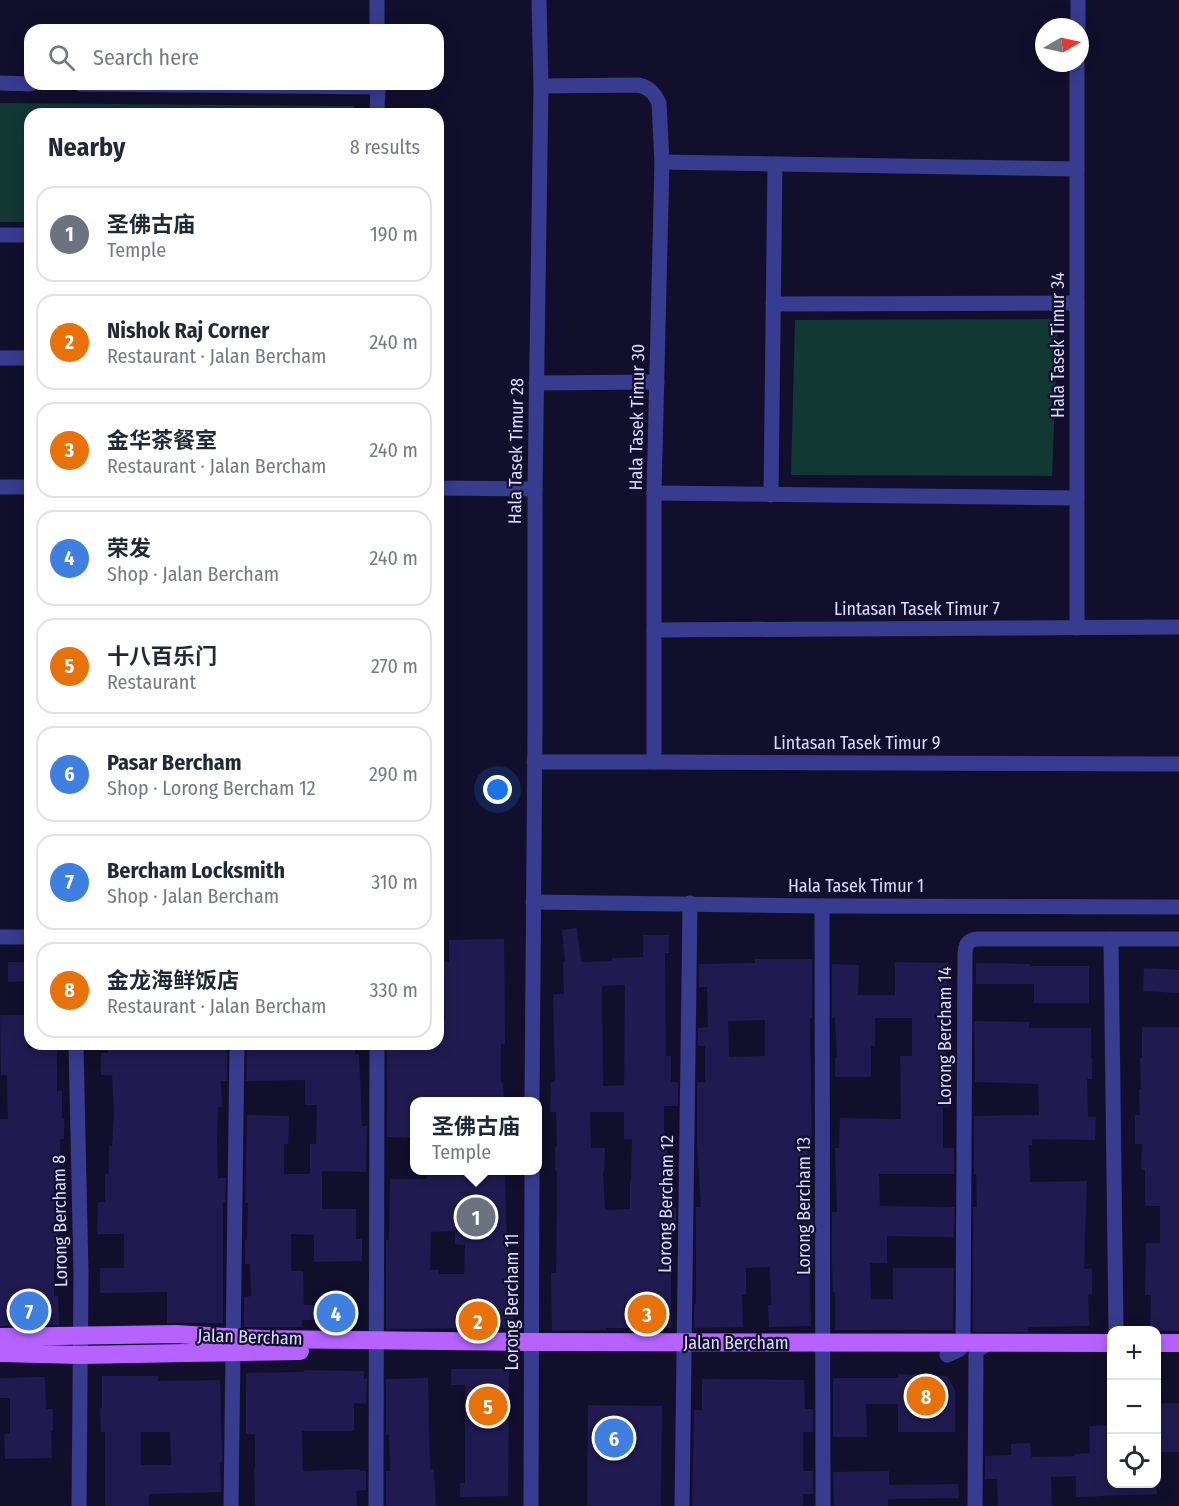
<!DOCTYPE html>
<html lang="en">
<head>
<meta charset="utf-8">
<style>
  body { margin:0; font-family:"Fira Sans Condensed","Noto Sans SC",sans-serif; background:#f2f2f3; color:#1f2937 }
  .controls { position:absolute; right:18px; bottom:18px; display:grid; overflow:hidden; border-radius:12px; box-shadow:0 3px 15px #0003 }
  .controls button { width:54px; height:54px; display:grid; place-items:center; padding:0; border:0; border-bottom:2px solid #e0e1e3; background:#fff; color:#1f2937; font:30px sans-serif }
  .compass { position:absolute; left:1035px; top:18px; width:54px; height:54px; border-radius:50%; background:#fff; box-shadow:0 3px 15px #0003; rotate:81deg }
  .you { position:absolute; left:498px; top:790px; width:21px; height:21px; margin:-15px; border:4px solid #fff; border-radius:50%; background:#1a73e8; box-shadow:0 0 0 9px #1a73e833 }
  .badge { display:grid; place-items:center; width:39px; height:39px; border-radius:50%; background:#0f766e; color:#fff; font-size:20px; font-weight:700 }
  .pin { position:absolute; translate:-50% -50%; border:3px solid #fff; box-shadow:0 2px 6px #0006 }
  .popup { position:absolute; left:410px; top:1097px; width:132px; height:78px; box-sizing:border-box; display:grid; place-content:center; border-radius:12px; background:#fff; filter:drop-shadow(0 2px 4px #0005); font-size:20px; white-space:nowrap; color:#747a83 }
  .popup b { font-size:22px; color:#1f2937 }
  .popup::after { content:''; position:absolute; left:50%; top:100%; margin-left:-12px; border:12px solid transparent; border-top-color:#fff }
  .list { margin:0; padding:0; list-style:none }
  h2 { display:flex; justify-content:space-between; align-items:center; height:78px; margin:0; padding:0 24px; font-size:26px }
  h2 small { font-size:20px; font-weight:400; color:#747a83 }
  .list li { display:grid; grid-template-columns:39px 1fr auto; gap:18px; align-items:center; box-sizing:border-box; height:96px; margin:0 12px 12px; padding:0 12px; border:2px solid #e0e1e3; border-radius:18px }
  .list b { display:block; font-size:22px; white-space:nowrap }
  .list p { margin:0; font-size:20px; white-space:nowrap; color:#747a83 }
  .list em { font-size:20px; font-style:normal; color:#747a83 }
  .icon { flex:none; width:33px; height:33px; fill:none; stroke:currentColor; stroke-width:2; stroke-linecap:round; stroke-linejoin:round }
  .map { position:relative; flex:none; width:1179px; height:1506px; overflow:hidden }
  .search { position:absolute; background:#fff; box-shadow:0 3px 15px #0003; left:24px; top:24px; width:420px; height:66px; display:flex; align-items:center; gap:15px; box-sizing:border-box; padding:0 21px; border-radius:18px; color:#747a83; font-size:22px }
  .panel { position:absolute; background:#fff; box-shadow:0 3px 15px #0003; left:24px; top:108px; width:420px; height:942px; border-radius:18px }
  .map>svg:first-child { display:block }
  .green { fill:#123833 }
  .building { fill:#201a50; fill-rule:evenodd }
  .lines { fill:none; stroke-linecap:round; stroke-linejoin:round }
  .minor { stroke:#373c8f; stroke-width:15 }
  .major { stroke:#b662ff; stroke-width:18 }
  .labels { text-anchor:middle; stroke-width:4.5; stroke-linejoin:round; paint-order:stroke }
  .street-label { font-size:18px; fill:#dcdbff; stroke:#120f2d }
</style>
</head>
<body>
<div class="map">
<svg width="1179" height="1506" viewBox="0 0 1179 1506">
  <rect width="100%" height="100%" fill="#120f2d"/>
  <!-- green -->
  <g class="green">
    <path d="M0 103 354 106V114H30V222H0Z"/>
    <path d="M1058 319 1052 476 791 475 795 320Z"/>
  </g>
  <!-- building -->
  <g class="building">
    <path d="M577 928 581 962 612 961V958L643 957V935H669V953H665L666 1056H671V1082H678V1106H664V1149H667V1180H673V1208H676V1232H669V1271H671V1328H606V1330L552 1331 551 1273H556L557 1205V1171H555V1147H557L556 1112H550L551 1082H555L553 994H564L563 962H565L562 930ZM625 985 624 1085 603 1086 602 986ZM590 1112H624V1139H632L631 1180H630V1209L605 1210 603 1172H604L605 1148H591Z"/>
    <path d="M504 939 505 1044H501V1083H503L504 1101H414V1138L387 1137V1044H438V1020H445L444 984H438V962H449V940Z"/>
    <path d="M755 959H812V1018H810L812 1143H808L810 1207 813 1208V1267H809L811 1326 769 1327 768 1305H771L770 1267 746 1268V1295H742L743 1327 694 1328V1304H696V1207H701L697 1144V1082H705V1046H698V1028L708 1027 707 987H699V964L755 963ZM765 1020V1056L729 1057 728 1021Z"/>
    <path d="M8 962H30V981L8 982Z"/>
    <path d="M895 962 948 963 947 994H950L951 1016H949L950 1048H946L947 1085H950V1107H943V1148H954V1174H879L880 1206 954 1207V1237L887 1236V1263H870L871 1299H893V1268H954L953 1330H835V1292H833L832 1266V1212H837L835 1148H839L840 1118 901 1119 900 1056H912V1018H875V1046H871V1077H835V1058H837L835 1018H832V964L859 965 858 995H895Z"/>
    <path d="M976 963 1030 964V966H1089V1003H1034V984H976Z"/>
    <path d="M1144 968 1179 970V993L1143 991Z"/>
    <path d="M0 1015H28L29 1048H57V1091L62 1090V1119H64V1139H60L61 1232H59L60 1261H54V1296H58L59 1325 0 1326V1119H8L7 1075H1Z"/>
    <path d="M974 1021 1029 1022V1028H1091V1058H1092V1079H1087L1088 1117H1096L1095 1140 1032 1139V1145H1029L1030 1182 1087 1181 1084 1269 1092 1268V1294H1088L1089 1326 1028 1327V1332H973V1207H977L976 1174H974V1116L1039 1115 1038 1084 975 1082Z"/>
    <path d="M1142 1027H1179V1331L1150 1330 1151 1295H1145L1146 1243H1160V1206H1145V1170L1141 1169 1142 1144H1135V1115H1140L1139 1089H1141L1140 1058H1142Z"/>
    <path d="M107 1044H225V1050H227V1081H221L222 1107H218L217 1140 218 1178H226L225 1202H223V1323H167V1292L100 1293V1268H124V1234H97L98 1202H105V1174H109V1146H112L114 1114 112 1075H101V1053H108Z"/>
    <path d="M307 1044H356L355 1054H359L362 1126H367L366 1172 322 1171V1209H356V1239H362V1261L314 1262V1235L291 1234V1271H303L304 1305 358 1304V1321L302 1320V1327H244V1297L251 1296 250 1264H245V1240H247L248 1203H245L247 1115 289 1116 288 1144H284V1174H310V1144H316L317 1105H305V1080L246 1081 247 1050 307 1049Z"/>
    <path d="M426 1170H440L441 1174H505L507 1246H509V1274H512L514 1328 386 1329V1240H389L390 1179H427ZM455 1231V1244L465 1245 464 1274H439V1270H430L431 1232Z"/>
    <path d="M451 1369H509L508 1496 460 1497V1483H465V1385H451Z"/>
    <path d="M304 1370 364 1371V1379H367L366 1404 354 1403V1431H302L303 1471 360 1469V1471H366V1490L356 1491 357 1506H255L254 1467H255V1434H246V1373L304 1372Z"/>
    <path d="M898 1374 947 1376 955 1390V1432H898V1404H866L867 1437H833V1378H898Z"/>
    <path d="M102 1376H158V1381L220 1380 222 1454V1463H220L221 1492 149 1494V1506H105V1432H101L100 1408H102ZM141 1432H170L171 1465H141Z"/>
    <path d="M45 1377 46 1409H53V1431H51L52 1458 5 1459 4 1434H10V1398H0V1378Z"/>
    <path d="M428 1378 430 1469H434L436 1506H386V1471H390L389 1435H386V1379Z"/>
    <path d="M702 1379 804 1380 805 1409H813V1432H803V1471H813V1494H803V1506H692L694 1410H702Z"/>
    <path d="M1158 1403H1179V1452H1159Z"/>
    <path d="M588 1405 662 1406 661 1506H587Z"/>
    <path d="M1112 1425V1484H1156L1157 1494 1076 1497V1476L1051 1477 1052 1506H998L997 1479H985V1456L1011 1455V1444L1030 1443 1031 1457 1075 1456V1454L1090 1453 1089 1426Z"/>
    <path d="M889 1471V1485L958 1484 959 1498 888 1499V1506H834L833 1472Z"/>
  </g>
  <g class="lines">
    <!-- minor -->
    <g class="minor">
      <path d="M377 0V30"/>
      <path d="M1078 27V0"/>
      <path d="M0 83 30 84"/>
      <path d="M80 84 378 87"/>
      <path d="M541 86 639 85C650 88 654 93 659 103L662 162 654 493V762"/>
      <path d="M377 114 378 84"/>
      <path d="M662 162 1077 169"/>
      <path d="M0 235H30"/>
      <path d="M773 304 1077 303"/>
      <path d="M0 358H30"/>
      <path d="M536 383 657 382"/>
      <path d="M0 487H30"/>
      <path d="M438 488 535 489"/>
      <path d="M654 493 1077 498"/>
      <path d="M771 495 775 164"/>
      <path d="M1077 628V63"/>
      <path d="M654 630 1179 627"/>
      <path d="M534 762H654L1179 764"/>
      <path d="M533 902 822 906 1179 907"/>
      <path d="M822 906 823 1506"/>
      <path d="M0 937H30"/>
      <path d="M1111 939 1116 1330"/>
      <path d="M76 1044 81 1273 79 1506"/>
      <path d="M532 1102 535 727V489L541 86 539 0"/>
      <path d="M947 1355C954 1352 961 1351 963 1343L965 953C966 943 969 939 979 939H1179"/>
      <path d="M231 1506 237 1044"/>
      <path d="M376 1506 377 1044"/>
      <path d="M531 1506 532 1170"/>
      <path d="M682 1506 690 903"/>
      <path d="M975 1506 976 1355 977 1350 989 1343"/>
    </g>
    <!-- major -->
    <g class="major">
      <path d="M0 1337 175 1334 261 1339 525 1342 1112 1343"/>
      <path d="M1156 1343H1179"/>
      <path d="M0 1353 80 1355 300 1351"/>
    </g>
  </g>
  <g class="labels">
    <!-- street labels -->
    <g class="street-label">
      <text transform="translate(1058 345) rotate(-90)" y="6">Hala Tasek Timur 34</text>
      <text transform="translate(637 417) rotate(-89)" y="6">Hala Tasek Timur 30</text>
      <text transform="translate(516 451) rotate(-89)" y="6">Hala Tasek Timur 28</text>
      <text x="917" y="615">Lintasan Tasek Timur 7</text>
      <text x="857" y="749">Lintasan Tasek Timur 9</text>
      <text x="856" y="892">Hala Tasek Timur 1</text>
      <text transform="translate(945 1036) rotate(-90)" y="6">Lorong Bercham 14</text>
      <text transform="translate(666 1204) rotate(-89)" y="6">Lorong Bercham 12</text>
      <text transform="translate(804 1206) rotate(-90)" y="6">Lorong Bercham 13</text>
      <text transform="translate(60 1221) rotate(-91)" y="6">Lorong Bercham 8</text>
      <text transform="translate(512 1302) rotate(-90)" y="6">Lorong Bercham 11</text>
      <text transform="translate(250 1337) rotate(2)" y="6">Jalan Bercham</text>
      <text x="736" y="1349">Jalan Bercham</text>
    </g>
  </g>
</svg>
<div class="controls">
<button>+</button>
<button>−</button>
<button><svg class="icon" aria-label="locate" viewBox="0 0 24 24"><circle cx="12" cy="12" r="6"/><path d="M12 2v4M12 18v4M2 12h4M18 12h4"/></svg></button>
</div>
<svg class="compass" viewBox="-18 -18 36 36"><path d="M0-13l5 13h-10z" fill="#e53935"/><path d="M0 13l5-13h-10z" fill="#747a83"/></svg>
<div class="you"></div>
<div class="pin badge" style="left:476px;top:1217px;background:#6b7280">1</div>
<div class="popup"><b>圣佛古庙</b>Temple</div>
<div class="pin badge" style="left:478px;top:1321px;background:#e8710a">2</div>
<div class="pin badge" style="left:647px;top:1314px;background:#e8710a">3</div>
<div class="pin badge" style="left:336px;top:1313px;background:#3f7fe0">4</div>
<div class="pin badge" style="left:488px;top:1406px;background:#e8710a">5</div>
<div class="pin badge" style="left:614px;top:1438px;background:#3f7fe0">6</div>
<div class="pin badge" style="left:29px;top:1311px;background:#3f7fe0">7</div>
<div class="pin badge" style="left:926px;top:1396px;background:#e8710a">8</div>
<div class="search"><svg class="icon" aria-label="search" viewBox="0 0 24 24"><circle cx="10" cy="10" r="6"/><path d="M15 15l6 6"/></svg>Search here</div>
<section class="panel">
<h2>Nearby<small>8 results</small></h2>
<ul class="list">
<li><span class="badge" style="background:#6b7280">1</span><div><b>圣佛古庙</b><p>Temple</p></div><em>190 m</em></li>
<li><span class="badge" style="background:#e8710a">2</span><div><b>Nishok Raj Corner</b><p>Restaurant · Jalan Bercham</p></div><em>240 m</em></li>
<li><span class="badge" style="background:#e8710a">3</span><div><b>金华茶餐室</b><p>Restaurant · Jalan Bercham</p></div><em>240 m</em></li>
<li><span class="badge" style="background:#3f7fe0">4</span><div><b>荣发</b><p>Shop · Jalan Bercham</p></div><em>240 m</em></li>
<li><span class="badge" style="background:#e8710a">5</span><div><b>十八百乐门</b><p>Restaurant</p></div><em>270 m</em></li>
<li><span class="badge" style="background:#3f7fe0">6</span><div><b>Pasar Bercham</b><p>Shop · Lorong Bercham 12</p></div><em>290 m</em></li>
<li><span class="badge" style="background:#3f7fe0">7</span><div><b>Bercham Locksmith</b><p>Shop · Jalan Bercham</p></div><em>310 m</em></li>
<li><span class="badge" style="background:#e8710a">8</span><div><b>金龙海鲜饭店</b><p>Restaurant · Jalan Bercham</p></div><em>330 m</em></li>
</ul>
</section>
</div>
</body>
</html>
